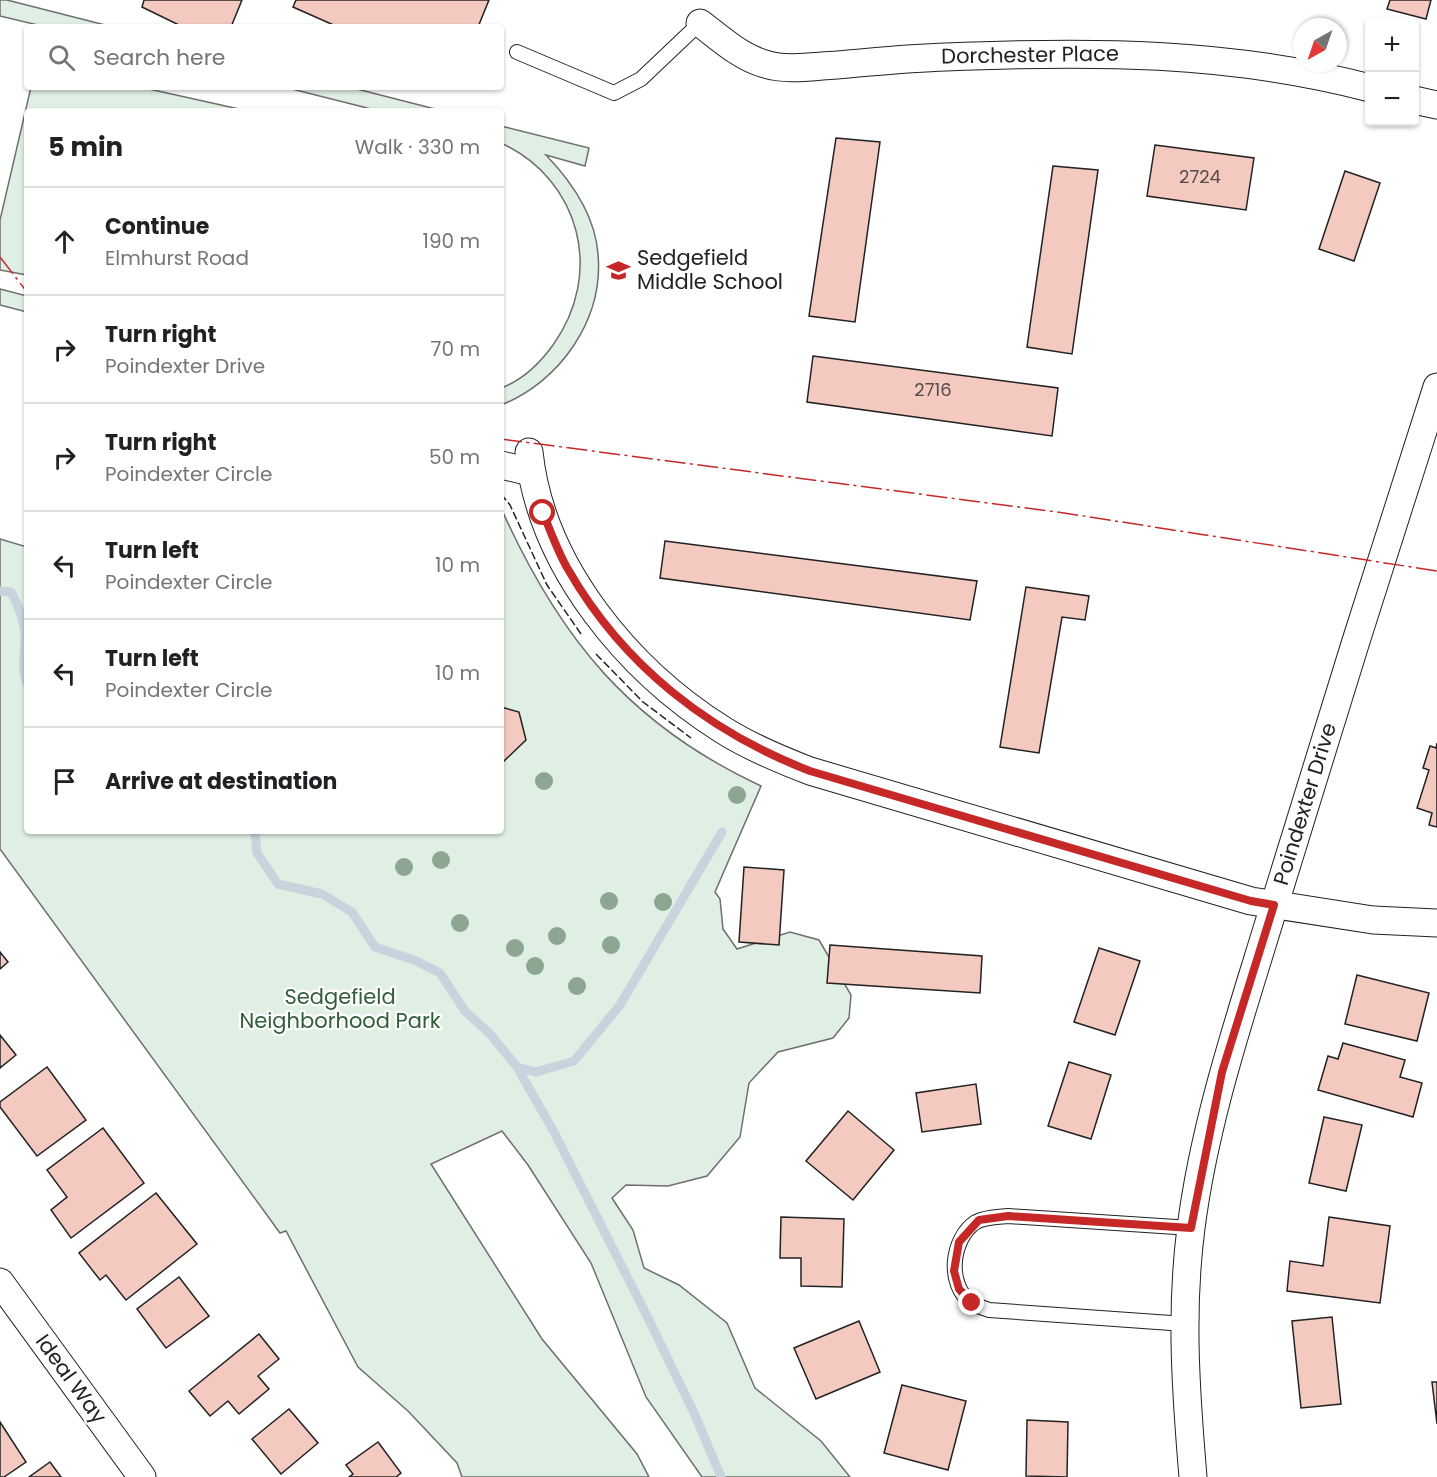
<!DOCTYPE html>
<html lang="en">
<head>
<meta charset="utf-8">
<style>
  body { margin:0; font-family:Poppins,sans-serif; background:#f2f2f2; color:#202124 }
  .controls { position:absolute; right:18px; top:18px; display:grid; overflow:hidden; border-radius:6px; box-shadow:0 2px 4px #0004 }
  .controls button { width:54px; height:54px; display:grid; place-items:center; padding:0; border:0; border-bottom:2px solid #e0e0e0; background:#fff; color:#202124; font:30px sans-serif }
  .compass { position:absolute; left:1293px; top:18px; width:54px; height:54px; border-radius:50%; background:#fff; box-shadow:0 2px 4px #0004; rotate:220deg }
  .stop { position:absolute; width:18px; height:18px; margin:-14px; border:4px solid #c62828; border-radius:50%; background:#fff }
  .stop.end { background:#c62828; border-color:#fff; box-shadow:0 2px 6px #0008 }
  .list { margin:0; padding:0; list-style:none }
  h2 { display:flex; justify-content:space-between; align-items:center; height:78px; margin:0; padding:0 24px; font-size:26px }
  h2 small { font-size:20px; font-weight:400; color:#757577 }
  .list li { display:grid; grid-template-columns:39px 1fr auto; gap:18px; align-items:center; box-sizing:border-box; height:108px; padding:0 24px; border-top:2px solid #e0e0e0 }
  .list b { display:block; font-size:22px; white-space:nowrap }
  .list p { margin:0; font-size:20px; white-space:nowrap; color:#757577 }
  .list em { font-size:20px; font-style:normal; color:#757577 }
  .icon { flex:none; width:33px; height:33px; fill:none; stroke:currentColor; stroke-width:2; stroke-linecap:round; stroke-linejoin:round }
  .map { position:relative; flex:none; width:1437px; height:1477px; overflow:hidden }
  .search { position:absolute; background:#fff; box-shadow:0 2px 4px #0004; left:24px; top:24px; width:480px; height:66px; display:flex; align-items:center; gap:15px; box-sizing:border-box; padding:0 21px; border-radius:6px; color:#757577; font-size:22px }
  .panel { position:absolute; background:#fff; box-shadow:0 2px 4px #0004; left:24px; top:108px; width:480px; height:726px; border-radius:6px }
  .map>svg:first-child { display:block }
  .green { fill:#e0efe3; stroke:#6f6f6f; stroke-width:1.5 }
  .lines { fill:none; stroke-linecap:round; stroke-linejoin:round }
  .stream { stroke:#c7d3dd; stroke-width:9 }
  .building { fill:#f3c9c0; stroke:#222; stroke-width:1.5 }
  .lane-casing { stroke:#222; stroke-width:16 }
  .street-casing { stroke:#222; stroke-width:29 }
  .lane { stroke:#fff; stroke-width:14 }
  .street { stroke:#fff; stroke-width:27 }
  .fence { stroke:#222; stroke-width:1.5; stroke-dasharray:8 3; stroke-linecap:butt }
  .power { stroke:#c62828; stroke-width:1.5; stroke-dasharray:21 4.5 3 4.5; stroke-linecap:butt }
  .tree { fill:#8da692 }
  .route { stroke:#c62828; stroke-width:8 }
  .labels { text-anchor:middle; stroke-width:4.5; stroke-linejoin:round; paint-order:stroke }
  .number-label { font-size:18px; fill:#564c4a }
  .street-label { font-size:21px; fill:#222; stroke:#fff }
  .poi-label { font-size:21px; fill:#222; stroke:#fff; text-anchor:start }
  .park-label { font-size:21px; fill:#2f5e38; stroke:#fff }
</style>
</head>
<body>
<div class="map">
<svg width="1437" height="1477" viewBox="0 0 1437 1477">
  <rect width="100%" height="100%" fill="#fff"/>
  <!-- green -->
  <g class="green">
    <path d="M0 0H7L113 27H46L0 16Z"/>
    <path d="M31 87H140L248 111H27V275L0 270V220Z"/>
    <path d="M284 87H349L443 111H379Z"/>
    <path d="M501 126 589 148 585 166 546 155C572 182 595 215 598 254 604 319 560 382 501 405V388C523 380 540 363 553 345 604 274 581 180 501 143Z"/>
    <path d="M0 289 27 296V312L0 305Z"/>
    <path d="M501 508C559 638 630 725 761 786L715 892 720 899 723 929 737 949 790 932 819 940 851 995 849 1018 833 1038 778 1052 749 1083 740 1137 707 1176 668 1186 626 1185 612 1198 633 1230 644 1268 679 1285 727 1323 755 1388 821 1441 850 1477H702L646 1397 591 1263 528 1165 502 1131 431 1164 542 1339 637 1454 649 1477H462L457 1463 408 1411 358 1367 286 1231 280 1233 0 849V539L27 547V831H501Z"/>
  </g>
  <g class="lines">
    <!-- stream -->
    <g class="stream">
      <path d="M0 591 11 592C18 605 25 621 25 637 25 655 21 667 27 684"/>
      <path d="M255 831 257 853 278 884 322 894 352 912 375 947 414 960 440 973 465 1011 491 1035 517 1067 554 1132 648 1318 695 1415 721 1477"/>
      <path d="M517 1067 536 1072 574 1061 620 1005 722 832"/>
    </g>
  </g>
  <!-- building -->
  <g class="building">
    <path d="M144 0H242L231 27H183L142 7Z"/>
    <path d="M296 0H489L478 27H338L293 7Z"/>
    <path d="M1390 0H1431L1426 19 1387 9Z"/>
    <path d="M836 138 880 142 855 322 809 316Z"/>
    <path d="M1155 145 1254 158 1246 210 1147 196Z"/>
    <path d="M1053 166 1098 170 1072 354 1027 347Z"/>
    <path d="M1345 171 1380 183 1354 261 1319 249Z"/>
    <path d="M813 356 1058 388 1052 436 807 402Z"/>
    <path d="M665 541 977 581 970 620 660 578Z"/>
    <path d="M1026 587 1089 596 1085 620 1062 617 1039 753 1000 747Z"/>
    <path d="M501 707 519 712 526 740 504 761 501 759Z"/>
    <path d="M1437 743V827L1429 825 1432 813 1417 808 1429 770 1423 768 1430 746 1436 748Z"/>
    <path d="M744 867 784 870 779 945 739 942Z"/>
    <path d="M830 945 982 956 980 993 827 983Z"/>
    <path d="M1099 948 1140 961 1115 1035 1074 1022Z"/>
    <path d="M0 952 8 962 0 969Z"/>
    <path d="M1357 975 1429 993 1417 1041 1345 1024Z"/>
    <path d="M0 1035 16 1055 0 1068Z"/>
    <path d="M1343 1043 1405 1060 1400 1077 1422 1083 1413 1117 1318 1090 1328 1056 1338 1059Z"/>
    <path d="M1069 1062 1111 1075 1091 1139 1048 1126Z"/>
    <path d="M47 1067 86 1120 37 1156 0 1107V1102Z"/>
    <path d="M976 1084 981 1124 922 1132 916 1093Z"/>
    <path d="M848 1111 894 1150 853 1200 806 1161Z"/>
    <path d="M1324 1117 1362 1125 1346 1191 1309 1183Z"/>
    <path d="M103 1128 144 1183 71 1238 51 1210 67 1197 47 1170Z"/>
    <path d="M156 1193 197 1244 126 1300 106 1275 100 1280 79 1253Z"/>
    <path d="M781 1217 844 1219 842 1287 801 1286V1258H780Z"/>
    <path d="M1329 1217 1390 1226 1380 1303 1287 1291 1290 1261 1323 1266Z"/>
    <path d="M179 1277 209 1316 166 1348 137 1309Z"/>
    <path d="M1332 1317 1341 1404 1301 1408 1292 1321Z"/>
    <path d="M859 1321 880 1372 816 1399 794 1348Z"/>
    <path d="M259 1334 279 1359 258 1376 269 1389 239 1414 228 1401 210 1416 189 1391Z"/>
    <path d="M1432 1382H1437V1424Z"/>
    <path d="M902 1385 966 1401 948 1470 884 1453Z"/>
    <path d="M289 1409 318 1443 281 1474 252 1439Z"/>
    <path d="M1027 1420 1068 1422 1067 1477 1026 1476Z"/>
    <path d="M0 1422 26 1462 4 1477H0Z"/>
    <path d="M378 1442 401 1473 396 1477H349L353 1474 346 1465Z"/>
    <path d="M50 1462 61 1477H29Z"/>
  </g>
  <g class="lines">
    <defs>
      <g id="lane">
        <path d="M517 52 614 93 641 79 700 23"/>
        <path d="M1185 1324 989 1310C984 1308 976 1306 972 1303 946 1286 951 1238 976 1222 985 1217 998 1217 1008 1216L1191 1228"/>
      </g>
      <g id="street">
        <path d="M700 23C720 38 740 57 765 64 787 71 814 66 837 65 873 62 909 58 946 57 1091 51 1228 51 1370 88"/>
        <path d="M1414 100 1437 105"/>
        <path d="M529 452C541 567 629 671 723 730 750 747 781 760 810 771L1251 901 1373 920 1437 923"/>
        <path d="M501 465 531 472"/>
        <path d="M0 1282 142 1477"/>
        <path d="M1193 1477C1186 1394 1180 1312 1191 1228 1205 1118 1242 1012 1274 906 1327 732 1381 560 1437 387"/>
      </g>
    </defs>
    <!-- lane casing -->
    <use href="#lane" class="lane-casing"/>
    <!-- street casing -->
    <use href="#street" class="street-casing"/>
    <!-- lane -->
    <use href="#lane" class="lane"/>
    <!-- street -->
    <use href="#street" class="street"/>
    <!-- fence -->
    <g class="fence">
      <path d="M501 494 510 505 547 585 581 634"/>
      <path d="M596 654 643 702 691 738"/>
    </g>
    <!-- power -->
    <g class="power">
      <path d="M0 257 27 292"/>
      <path d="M501 439 1064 513 1437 571"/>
    </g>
  </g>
  <!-- trees -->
  <g class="tree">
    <circle cx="544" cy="781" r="9"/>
    <circle cx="737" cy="795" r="9"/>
    <circle cx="441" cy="860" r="9"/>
    <circle cx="404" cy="867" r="9"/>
    <circle cx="609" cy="901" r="9"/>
    <circle cx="663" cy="902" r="9"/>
    <circle cx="460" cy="923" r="9"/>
    <circle cx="557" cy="936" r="9"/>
    <circle cx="611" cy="945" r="9"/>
    <circle cx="515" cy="948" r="9"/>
    <circle cx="535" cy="966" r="9"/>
    <circle cx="577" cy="986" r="9"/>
  </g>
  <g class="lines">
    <!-- route -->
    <path class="route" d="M543 513C551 532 558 553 569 571 624 666 709 732 810 771L1251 901 1274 905 1222 1072 1191 1228 1008 1216 979 1220 959 1242 954 1271 959 1289 972 1303"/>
  </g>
  <!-- icons -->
  <defs>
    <symbol id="school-bare" viewBox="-9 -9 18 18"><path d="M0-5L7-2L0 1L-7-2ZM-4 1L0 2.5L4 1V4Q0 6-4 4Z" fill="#c62828" stroke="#fff" stroke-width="2.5" paint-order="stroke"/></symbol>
  </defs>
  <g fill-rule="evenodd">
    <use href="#school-bare" x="602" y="254" width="33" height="33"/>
  </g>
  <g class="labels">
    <!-- number labels -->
    <g class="number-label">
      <text x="1200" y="183">2724</text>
      <text x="933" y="396">2716</text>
    </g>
    <!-- street labels -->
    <g class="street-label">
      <text transform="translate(1030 55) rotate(-1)" y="7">Dorchester Place</text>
      <text transform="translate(1305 804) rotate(-73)" y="7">Poindexter Drive</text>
      <text transform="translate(71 1379) rotate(54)" y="7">Ideal Way</text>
    </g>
    <!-- poi labels -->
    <g class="poi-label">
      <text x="637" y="265">Sedgefield<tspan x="637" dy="24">Middle School</tspan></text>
    </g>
    <!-- park labels -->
    <g class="park-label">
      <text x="340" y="1004">Sedgefield<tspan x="340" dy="24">Neighborhood Park</tspan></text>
    </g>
  </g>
</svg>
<div class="controls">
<button>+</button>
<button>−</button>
</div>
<svg class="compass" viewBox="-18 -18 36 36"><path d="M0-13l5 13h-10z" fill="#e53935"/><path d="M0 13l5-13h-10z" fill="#757577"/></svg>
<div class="stop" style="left:543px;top:513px"></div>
<div class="stop end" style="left:972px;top:1303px"></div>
<div class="search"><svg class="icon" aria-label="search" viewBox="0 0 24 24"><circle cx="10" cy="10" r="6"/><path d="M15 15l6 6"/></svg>Search here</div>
<section class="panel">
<h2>5 min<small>Walk · 330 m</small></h2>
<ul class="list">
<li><svg class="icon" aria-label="ahead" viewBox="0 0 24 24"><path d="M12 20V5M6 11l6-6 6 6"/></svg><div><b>Continue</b><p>Elmhurst Road</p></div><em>190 m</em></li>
<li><svg class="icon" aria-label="right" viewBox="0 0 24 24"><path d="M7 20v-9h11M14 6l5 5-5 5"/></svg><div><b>Turn right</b><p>Poindexter Drive</p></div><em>70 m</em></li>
<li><svg class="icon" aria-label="right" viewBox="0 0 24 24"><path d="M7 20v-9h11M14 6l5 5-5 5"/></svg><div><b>Turn right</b><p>Poindexter Circle</p></div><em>50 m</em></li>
<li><svg class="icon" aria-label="left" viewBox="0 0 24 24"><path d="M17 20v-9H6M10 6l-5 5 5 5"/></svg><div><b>Turn left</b><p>Poindexter Circle</p></div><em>10 m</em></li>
<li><svg class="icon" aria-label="left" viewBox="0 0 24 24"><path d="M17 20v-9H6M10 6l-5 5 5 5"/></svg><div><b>Turn left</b><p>Poindexter Circle</p></div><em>10 m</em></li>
<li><svg class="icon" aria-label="arrive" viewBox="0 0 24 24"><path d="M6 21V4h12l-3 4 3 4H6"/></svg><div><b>Arrive at destination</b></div></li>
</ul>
</section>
</div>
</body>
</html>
